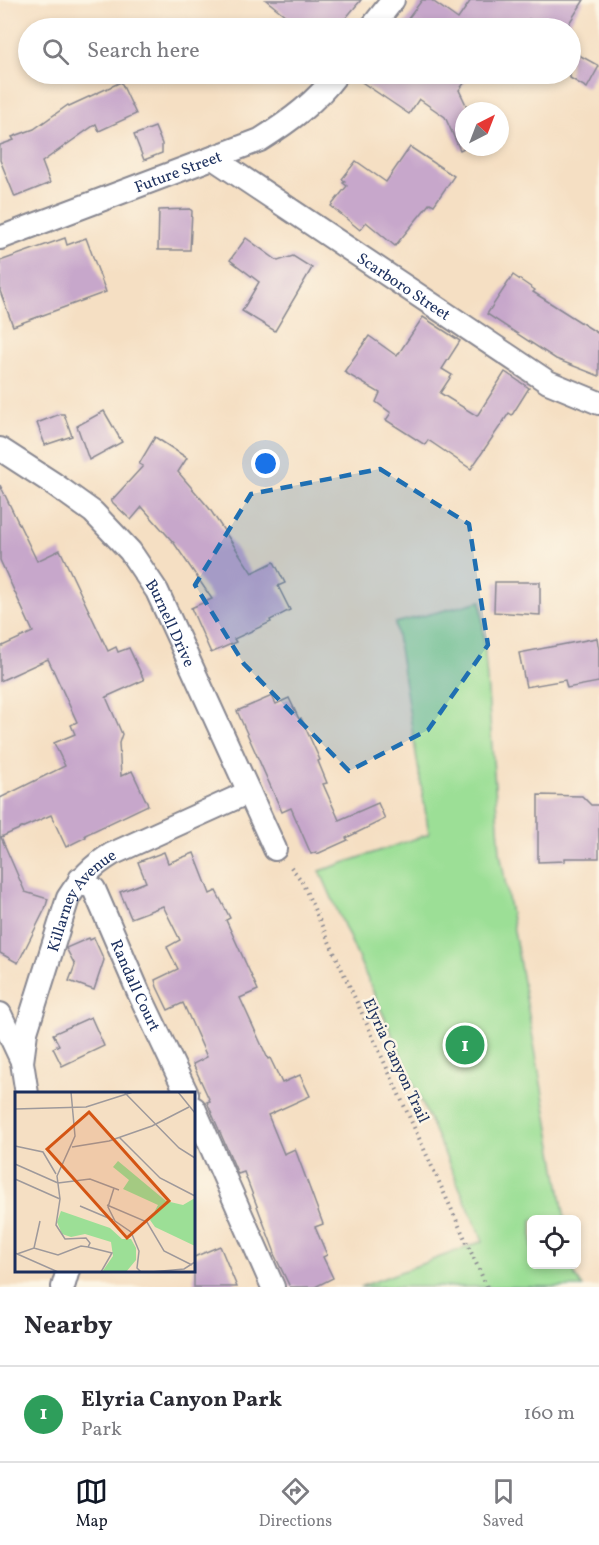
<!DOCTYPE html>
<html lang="en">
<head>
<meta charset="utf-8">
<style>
  body { margin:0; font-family:Vollkorn,serif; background:#f7f7f7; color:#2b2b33 }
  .controls { position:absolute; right:18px; bottom:18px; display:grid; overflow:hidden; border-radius:9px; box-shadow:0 3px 9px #0003 }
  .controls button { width:54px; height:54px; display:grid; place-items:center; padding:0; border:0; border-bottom:2px solid #e1e1e2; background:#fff; color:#2b2b33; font:30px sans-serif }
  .compass { position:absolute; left:455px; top:102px; width:54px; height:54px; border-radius:50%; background:#fff; box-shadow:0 3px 9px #0003; rotate:42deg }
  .you { position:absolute; left:266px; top:464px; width:21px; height:21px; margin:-15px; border:4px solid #fff; border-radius:50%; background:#1a73e8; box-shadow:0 0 0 9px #1a73e833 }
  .badge { display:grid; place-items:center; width:39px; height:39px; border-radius:50%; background:#111827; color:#fff; font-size:20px; font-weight:700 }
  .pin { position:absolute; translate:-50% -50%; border:3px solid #fff; box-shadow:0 2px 6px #0006 }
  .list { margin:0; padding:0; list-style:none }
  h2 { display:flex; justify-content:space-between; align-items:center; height:78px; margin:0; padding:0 24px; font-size:26px }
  h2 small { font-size:20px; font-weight:400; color:#7c7c81 }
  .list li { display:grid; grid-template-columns:39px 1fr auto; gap:18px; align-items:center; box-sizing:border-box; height:96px; padding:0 24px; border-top:2px solid #e1e1e2 }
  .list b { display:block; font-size:22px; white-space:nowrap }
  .list p { margin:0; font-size:20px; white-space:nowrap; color:#7c7c81 }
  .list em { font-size:20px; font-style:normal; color:#7c7c81 }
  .icon { flex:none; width:33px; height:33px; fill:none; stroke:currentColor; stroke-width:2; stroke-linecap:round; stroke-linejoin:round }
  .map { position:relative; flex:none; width:599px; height:1287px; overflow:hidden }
  .search { position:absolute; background:#fff; box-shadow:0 3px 9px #0003; left:18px; right:18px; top:18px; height:66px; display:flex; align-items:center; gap:15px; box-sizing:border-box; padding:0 21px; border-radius:33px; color:#7c7c81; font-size:22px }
  .sheet { height:174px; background:#fff }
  nav { display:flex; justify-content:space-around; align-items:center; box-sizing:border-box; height:84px; border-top:2px solid #e1e1e2; background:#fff; font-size:16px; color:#7c7c81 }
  nav a { display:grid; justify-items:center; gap:3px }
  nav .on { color:#111827 }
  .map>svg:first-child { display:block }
  .green { fill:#9cdf96; stroke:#5c877a; stroke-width:1.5 }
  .building { fill:#c7a7cb }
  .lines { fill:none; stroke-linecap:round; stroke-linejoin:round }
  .minor-casing { stroke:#888790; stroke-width:26 }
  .path { stroke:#888790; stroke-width:4; stroke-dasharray:1.5 4.5; stroke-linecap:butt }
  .minor { stroke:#fff; stroke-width:22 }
  .marked { fill:#1f6fb2; fill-opacity:0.2; stroke:#1f6fb2; stroke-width:4.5; stroke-dasharray:12 8; stroke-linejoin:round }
  .labels { text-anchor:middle; stroke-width:5; stroke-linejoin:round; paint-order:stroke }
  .street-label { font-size:16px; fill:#1b2f5e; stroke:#fcf5e5 }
  .inset-road { fill:none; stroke:#9e999b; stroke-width:1.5 }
  .view { fill:#d45514; fill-opacity:0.15; stroke:#d45514; stroke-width:3 }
  .inset-edge { fill:none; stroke:#1b2f5e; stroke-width:3 }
</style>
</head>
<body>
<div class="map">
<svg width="599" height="1287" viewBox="0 0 599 1287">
  <rect width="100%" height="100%" fill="#fcf5e5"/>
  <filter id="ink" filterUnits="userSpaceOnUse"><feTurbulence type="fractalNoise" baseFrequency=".0167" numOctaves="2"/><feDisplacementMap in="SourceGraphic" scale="12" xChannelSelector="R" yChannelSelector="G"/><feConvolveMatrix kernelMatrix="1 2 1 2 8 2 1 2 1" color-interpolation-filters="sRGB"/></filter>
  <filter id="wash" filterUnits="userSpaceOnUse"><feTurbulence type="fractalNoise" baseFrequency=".008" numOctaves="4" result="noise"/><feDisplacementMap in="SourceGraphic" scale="24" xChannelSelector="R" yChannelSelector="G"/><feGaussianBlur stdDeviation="1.35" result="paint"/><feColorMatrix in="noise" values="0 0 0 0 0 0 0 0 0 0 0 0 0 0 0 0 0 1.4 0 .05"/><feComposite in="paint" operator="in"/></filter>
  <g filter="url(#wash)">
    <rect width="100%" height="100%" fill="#f5dfc3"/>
    <!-- green -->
    <path class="green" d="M481 601 500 852 565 1219 532 1220V1264L573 1265 575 1276 583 1287H360L483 1241 320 871 429 834 395 623Z"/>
    <g id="blocks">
      <!-- building -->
      <g class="building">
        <path d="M266 0H361L339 26 329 18 321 28H301Z"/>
        <path d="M422 0H431L458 19 471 0H584L566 28H543L529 19 522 28H401Z"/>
        <path d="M570 50 599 66 587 88 570 78Z"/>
        <path d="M350 74H471L459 90 469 111H464V147H466L460 150 445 117 419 99 409 114Z"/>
        <path d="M121 82 136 114 99 131 96 124 42 162 50 183 15 197 0 160V145L14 140 12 137 34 129 68 105 69 106Z"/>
        <path d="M155 127 162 144V153L144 160 134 135Z"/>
        <path d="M410 147 454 176 434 205 430 203 395 246 366 222 360 230 331 206 347 186 343 183 345 181 342 179 356 161 386 182Z"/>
        <path d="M190 209 192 211 190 250H158L159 210Z"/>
        <path d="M65 238 67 245 86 238 106 292 13 326 0 291V261Z"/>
        <path d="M246 238 278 261 293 256 312 268 275 331 242 311 259 282 230 260Z"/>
        <path d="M513 275 535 290 533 292 599 334V376L556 359 487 314Z"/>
        <path d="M423 317 460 341 442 369 452 375 440 393 477 416 505 372 529 388 512 415 509 413 471 469 428 440 425 445 386 420 391 413 376 402 380 393 344 372 369 336 397 356Z"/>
        <path d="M104 411 122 442 89 460 77 426Z"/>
        <path d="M60 414H64L72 436 45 445 37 423Z"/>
        <path d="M155 437 187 458 178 472 209 508 252 573 274 562 285 583 278 586 290 610 270 620 271 622 234 639 236 642 211 653 191 608 212 599 174 543 142 507 131 520 111 501 143 466 139 464Z"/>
        <path d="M0 485 37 561 60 550 108 651 116 647 118 652 129 648 144 680 106 697 122 734 119 743 121 776 132 771 148 805 85 835 86 837 66 847 51 815 1 837 25 892 48 899 45 909 18 963 0 953V798L65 766 54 743 75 734 71 725 77 722 48 659 0 681V647L33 632 0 560Z"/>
        <path d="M495 582H540V615L494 612Z"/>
        <path d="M597 638 599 650V682L567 688 565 680 526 687 519 653Z"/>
        <path d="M272 696 276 704 289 698 299 719 301 718 320 760 318 761 327 783 323 784 339 820 378 803 385 819 346 838 348 840 317 854 316 852 311 854 291 808 282 812 237 711Z"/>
        <path d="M538 795 582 796 591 805H599V858H565V861L538 862Z"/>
        <path d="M164 852 168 863 194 853 210 894 216 891 230 918 226 920 258 990 240 998 268 1059 270 1058 282 1083 300 1075 310 1096 268 1115 284 1154 295 1149 323 1224 315 1227 327 1255 323 1257 333 1278 315 1287H290L274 1254 275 1253 244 1172 238 1174 207 1102 210 1101 193 1064 207 1057 183 1003 168 1010 157 987 155 980 178 969 167 947 180 940 163 906 131 918 120 892 146 882 138 862Z"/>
        <path d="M89 938 90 940 94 938 104 960 94 990 69 981 75 965 66 948Z"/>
        <path d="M91 1017 104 1046 62 1066 53 1048 59 1045 53 1034Z"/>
        <path d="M220 1246 237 1287H194V1257Z"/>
      </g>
    </g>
  </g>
  <g filter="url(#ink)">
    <use href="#blocks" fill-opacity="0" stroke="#888790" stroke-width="1.5"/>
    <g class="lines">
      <defs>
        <g id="minor">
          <path d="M371 28 393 0"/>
          <path id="s1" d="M213 158 548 382 599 403"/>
          <path id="s2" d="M0 238 260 140C290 121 316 102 337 74"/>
          <path id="s3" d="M0 449 54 484 93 512 130 551 157 591 275 849"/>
          <path id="s4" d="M80 879 94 889 138 991 187 1094"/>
          <path d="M0 1014 22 1061"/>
          <path id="s5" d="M27 1094 22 1062 26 1032 68 898C80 879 92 866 112 854L249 792"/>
          <path d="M194 1108 273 1287"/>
          <path d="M63 1287 68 1270"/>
        </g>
      </defs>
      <!-- minor casing -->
      <use href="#minor" class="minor-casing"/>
      <!-- path -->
      <path class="path" d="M291 867 301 880 487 1287"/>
      <!-- minor -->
      <use href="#minor" class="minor"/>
    </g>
  </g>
  <!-- marked area -->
  <path class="marked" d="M380 469 469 524 488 645 428 730 349 771 244 664 195 585 251 494Z"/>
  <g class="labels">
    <!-- street labels -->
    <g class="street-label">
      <text dy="6" stroke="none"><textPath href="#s2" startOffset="190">Future Street</textPath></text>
      <text dy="6" stroke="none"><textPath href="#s1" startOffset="230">Scarboro Street</textPath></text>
      <text dy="6" stroke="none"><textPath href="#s3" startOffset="249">Burnell Drive</textPath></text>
      <text dy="6" stroke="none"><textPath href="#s5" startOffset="208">Killarney Avenue</textPath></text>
      <text dy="6" stroke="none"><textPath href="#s4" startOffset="122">Randall Court</textPath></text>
      <text transform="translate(397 1060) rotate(65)" y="6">Elyria Canyon Trail</text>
    </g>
  </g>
  <!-- overview -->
  <g transform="translate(15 1092)">
    <rect width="180" height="180" fill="#f5dfc3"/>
    <path d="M103 69 151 109 168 113 180 106V154L140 135 135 128 143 113 108 97 114 88 98 75ZM46 119 95 136 107 147H116L121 156V168L111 180H87L98 164 96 150 70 142 56 145 47 142 42 130Z" fill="#9cdf96"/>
    <path class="inset-road" d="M109 0 164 56 180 66M163 0 180 21M0 17 71 15 118 0M104 45 145 86 180 104M0 54 28 60 41 82M57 55 94 49 137 34 174 15M0 72 43 91M0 87 45 107M43 91 75 87 104 98M99 96 93 115 100 129 116 140 124 159 122 176 126 180M92 113 132 130 149 159 177 173M65 114 98 128M73 155 97 161 86 180M19 156 25 129M0 161 43 180M2 162 19 156 43 163 66 154 73 155 75 151 71 146 50 147 41 133 45 107 42 84 60 44 56 0M136 180 169 177 180 170"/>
    <path class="view" d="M74 20 154 109 112 146 32 57Z"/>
    <rect width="180" height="180" class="inset-edge"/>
  </g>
</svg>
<div class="controls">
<button><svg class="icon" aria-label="locate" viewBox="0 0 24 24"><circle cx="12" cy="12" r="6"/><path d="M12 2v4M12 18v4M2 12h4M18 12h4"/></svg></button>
</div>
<svg class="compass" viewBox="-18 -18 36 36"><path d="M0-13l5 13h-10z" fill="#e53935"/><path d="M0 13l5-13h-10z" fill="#7c7c81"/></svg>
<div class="you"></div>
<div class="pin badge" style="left:465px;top:1045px;background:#2e9e5b">1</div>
<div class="search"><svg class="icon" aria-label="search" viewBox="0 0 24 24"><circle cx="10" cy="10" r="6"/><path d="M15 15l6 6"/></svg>Search here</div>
</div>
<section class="sheet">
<h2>Nearby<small></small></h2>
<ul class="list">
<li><span class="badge" style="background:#2e9e5b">1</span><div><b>Elyria Canyon Park</b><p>Park</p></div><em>160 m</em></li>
</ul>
</section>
<nav>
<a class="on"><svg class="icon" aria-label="map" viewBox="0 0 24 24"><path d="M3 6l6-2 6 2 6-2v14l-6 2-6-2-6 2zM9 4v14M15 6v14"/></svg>Map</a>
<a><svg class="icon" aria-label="directions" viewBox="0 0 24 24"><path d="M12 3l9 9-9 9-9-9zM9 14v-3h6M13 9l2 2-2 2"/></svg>Directions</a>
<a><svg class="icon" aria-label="saved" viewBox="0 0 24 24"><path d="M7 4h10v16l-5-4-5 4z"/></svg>Saved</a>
</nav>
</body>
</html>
